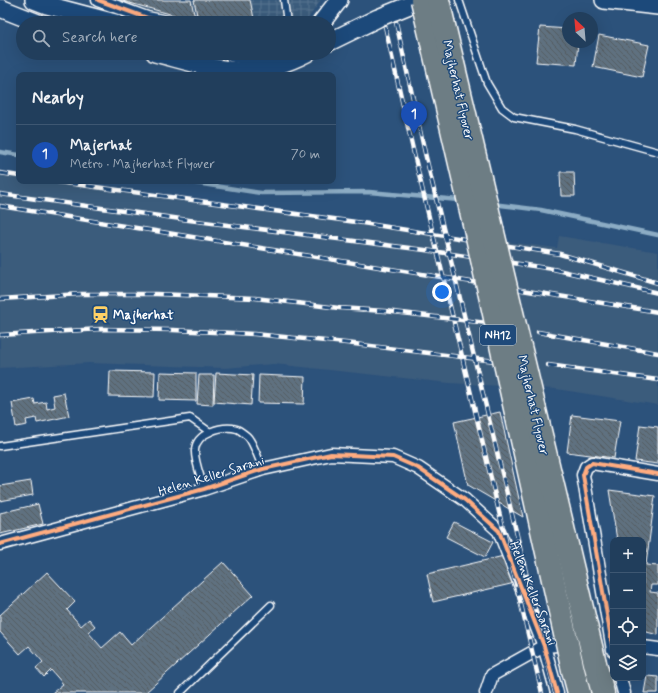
<!DOCTYPE html>
<html lang="en">
<head>
<meta charset="utf-8">
<style>
  body { margin:0; font-family:Mynerve,sans-serif; background:#294562; color:#f1f3f6 }
  .controls { position:absolute; right:12px; bottom:12px; display:grid; overflow:hidden; border-radius:8px; box-shadow:0 4px 16px #0002 }
  .controls button { width:36px; height:36px; display:grid; place-items:center; padding:0; border:0; border-bottom:1px solid #3e5772; background:#213e5c; color:#f1f3f6; font:20px sans-serif }
  .compass { position:absolute; left:562px; top:12px; width:36px; height:36px; border-radius:50%; background:#213e5c; box-shadow:0 4px 16px #0002; rotate:334deg }
  .you { position:absolute; left:442px; top:292px; width:14px; height:14px; margin:-10px; border:3px solid #fff; border-radius:50%; background:#1a73e8; box-shadow:0 0 0 6px #1a73e833 }
  .badge { display:grid; place-items:center; width:26px; height:26px; border-radius:50%; background:#ffd166; color:#fff; font-size:13px; font-weight:700 }
  .pin { position:absolute; translate:-50% -33px; filter:drop-shadow(0 1px 2px #0008) }
  .pin::after { content:''; position:absolute; top:21px; width:14px; height:12px; background:inherit; clip-path:polygon(0 0,100% 0,50% 100%) }
  .list { margin:0; padding:0; list-style:none }
  h2 { display:flex; justify-content:space-between; align-items:center; height:52px; margin:0; padding:0 16px; font-size:17px }
  h2 small { font-size:13px; font-weight:400; color:#a2aebb }
  .list li { display:grid; grid-template-columns:26px 1fr auto; gap:12px; align-items:center; box-sizing:border-box; height:60px; padding:0 16px; border-top:1px solid #3e5772 }
  .list b { display:block; font-size:15px; white-space:nowrap }
  .list p { margin:0; font-size:13px; white-space:nowrap; color:#a2aebb }
  .list em { font-size:13px; font-style:normal; color:#a2aebb }
  .icon { flex:none; width:22px; height:22px; fill:none; stroke:currentColor; stroke-width:2; stroke-linecap:round; stroke-linejoin:round }
  .map { position:relative; flex:none; width:658px; height:693px; overflow:hidden }
  .search { position:absolute; background:#213e5c; box-shadow:0 4px 16px #0002; left:16px; top:16px; width:320px; height:44px; display:flex; align-items:center; gap:10px; box-sizing:border-box; padding:0 14px; border-radius:22px; color:#a2aebb; font-size:15px }
  .panel { position:absolute; background:#213e5c; box-shadow:0 4px 16px #0002; left:16px; top:72px; width:320px; height:112px; border-radius:8px }
  .map>svg:first-child { display:block }
  .built { fill:#3b5b7c }
  .industrial { fill:url(#industrial-grid) }
  .lines { fill:none; stroke-linecap:round; stroke-linejoin:round }
  .stream { stroke:#8cacc4; stroke-width:4.5 }
  .building { fill:url(#building-back-hatch); stroke:#fff }
  .lane-casing { stroke:#fff; stroke-width:9 }
  .street-casing { stroke:#fff; stroke-width:15 }
  .secondary-casing { stroke:#fff; stroke-width:20 }
  .highway-casing { stroke:#fff; stroke-width:25 }
  .lane { stroke:#1f4a7a; stroke-width:6 }
  .street { stroke:#1f4a7a; stroke-width:12 }
  .secondary { stroke:#1f4a7a; stroke-width:17 }
  .highway { stroke:#6d7d84; stroke-width:22 }
  .rail-casing { stroke:#fff; stroke-width:4.5 }
  .rail { stroke:#1f4a7a; stroke-width:3; stroke-dasharray:9; stroke-linecap:butt }
  .highway-bridge-casing { stroke:#fff; stroke-width:25; stroke-linecap:butt }
  .highway-bridge { stroke:#6d7d84; stroke-width:22 }
  .cycleway-casing { stroke:#1f4a7a; stroke-width:6 }
  .cycleway { stroke:#ffac80; stroke-width:4 }
  .labels { text-anchor:middle; stroke-width:3; stroke-linejoin:round; paint-order:stroke }
  .shield { fill:#1f4a7a; stroke:#bcc9d7; stroke-width:1 }
  .shield-label { font-size:12px; font-weight:bold; fill:#fff }
  .street-label { font-size:13px; fill:#fff; stroke:#1f4a7a }
  .poi-label { font-size:13px; font-weight:bold; fill:#fff; stroke:#1f4a7a; text-anchor:start }
</style>
</head>
<body>
<div class="map">
<svg width="658" height="693" viewBox="0 0 658 693">
  <defs>
    <pattern id="industrial-grid" width="8" height="8" patternUnits="userSpaceOnUse"><rect width="8" height="8" fill="#3b5b7c"/><path d="M0 4h8M4 0v8" fill="none" stroke="#587490"/></pattern>
    <pattern id="building-back-hatch" width="6" height="6" patternUnits="userSpaceOnUse"><rect width="6" height="6" fill="#5f7180"/><path d="M-1 5l2 2M0 0l6 6M5-1l2 2" fill="none" stroke="#545b61"/></pattern>
  </defs>
  <rect width="100%" height="100%" fill="#2c527b"/>
  <filter id="ink" filterUnits="userSpaceOnUse"><feTurbulence type="fractalNoise" baseFrequency=".025" numOctaves="2"/><feDisplacementMap in="SourceGraphic" scale="8" xChannelSelector="R" yChannelSelector="G"/><feConvolveMatrix kernelMatrix="1 2 1 2 8 2 1 2 1" color-interpolation-filters="sRGB"/></filter>
  <g filter="url(#ink)">
    <!-- built -->
    <path class="built" d="M0 174 19 177V181H48L282 214 557 248 559 236 658 252V405L556 389 449 383 274 364 225 368 89 363 0 368Z"/>
    <!-- industrial -->
    <path class="industrial" d="M95 0H321L305 23H185Z"/>
    <g class="lines">
      <!-- stream -->
      <g class="stream">
        <path d="M0 152 19 155"/>
        <path d="M183 181 261 193 369 192 459 200"/>
        <path d="M492 204 541 210 658 235"/>
      </g>
    </g>
    <!-- building -->
    <g class="building">
      <path d="M119 0H191L194 14 197 15 194 0H250L255 23H203Z"/>
      <path d="M540 27 568 29V42H578L576 65 536 62Z"/>
      <path d="M599 35 649 45 642 77 593 67Z"/>
      <path d="M560 172H574L575 196H561Z"/>
      <path d="M110 371 155 372 154 397 109 396Z"/>
      <path d="M160 372 196 373V401L159 400Z"/>
      <path d="M216 373 253 375 251 405 214 402Z"/>
      <path d="M199 375H214L213 405 197 404Z"/>
      <path d="M259 375 305 377 304 404 258 403Z"/>
      <path d="M64 393 69 416 37 423 36 418 26 420 27 425 16 427 12 403 34 399 35 404 46 402 47 409 55 407 53 395Z"/>
      <path d="M500 412 523 517 468 485 454 422Z"/>
      <path d="M572 415 620 421 614 458 567 452Z"/>
      <path d="M640 425 658 427V464L635 461Z"/>
      <path d="M31 481 33 495 0 501V486Z"/>
      <path d="M609 490 655 496 646 565 658 566V585H651L650 592 658 593V635L643 631V540H617Z"/>
      <path d="M38 504 43 524 0 534V513Z"/>
      <path d="M454 522 493 542 485 557 446 537Z"/>
      <path d="M508 555 515 583 433 602 427 574Z"/>
      <path d="M223 562 253 595 145 693H52L63 684 51 670 44 677 36 668 43 662 29 646 20 654 0 632V615L47 572 75 602 67 610 81 626 89 619 95 626 88 632 102 648 120 632 131 645Z"/>
      <path d="M647 676 658 677V693H644Z"/>
    </g>
    <g class="lines">
      <defs>
        <g id="lane">
          <path d="M284 0 287 23"/>
          <path d="M459 0 487 83 502 108 514 117 575 129 658 152"/>
          <path d="M0 446 190 418 210 432"/>
          <path d="M204 489C202 479 194 461 195 450 196 433 222 425 237 429 240 430 244 434 247 436 253 441 259 461 263 469"/>
          <path d="M180 693 271 605"/>
        </g>
        <g id="street">
          <path d="M98 0 147 18 172 23"/>
          <path d="M269 53 289 62"/>
          <path d="M0 544 204 489 263 469 331 454 393 457 418 468 465 500 499 531 544 646 557 693"/>
          <path d="M643 647 658 649"/>
          <path d="M613 650 583 475 586 467 592 463 658 474"/>
          <path d="M620 678 624 693"/>
          <path d="M486 693 492 675 544 646 572 644"/>
        </g>
        <g id="secondary">
          <path d="M34 0 47 5 115 23"/>
          <path d="M604 0 658 6"/>
          <path d="M0 8 38 23"/>
          <path d="M321 23 339 0"/>
          <path d="M329 42 378 18 422 0"/>
          <path d="M155 53C183 60 213 70 242 71 262 72 290 62 307 53"/>
          <path d="M232 53 250 57 266 67"/>
        </g>
        <g id="highway">
          <path d="M595 663 603 693"/>
          <path d="M573 670 579 693"/>
        </g>
      </defs>
      <!-- lane casing -->
      <use href="#lane" class="lane-casing"/>
      <!-- street casing -->
      <use href="#street" class="street-casing"/>
      <!-- secondary casing -->
      <use href="#secondary" class="secondary-casing"/>
      <!-- highway casing -->
      <use href="#highway" class="highway-casing"/>
      <!-- lane -->
      <use href="#lane" class="lane"/>
      <!-- street -->
      <use href="#street" class="street"/>
      <!-- secondary -->
      <use href="#secondary" class="secondary"/>
      <!-- highway -->
      <use href="#highway" class="highway"/>
      <defs>
        <g id="rail">
          <path d="M396 22 425 153 555 693"/>
          <path d="M385 26 414 154 542 693"/>
          <path d="M0 173 19 176"/>
          <path d="M51 181 356 222 560 254 658 283"/>
          <path d="M0 194 181 219 425 250 553 269 658 293"/>
          <path d="M0 206 658 312"/>
          <path d="M0 299 81 294H156L255 298 339 308 385 311 487 323"/>
          <path d="M538 332 658 353"/>
          <path d="M0 335 101 329 173 330 254 334 346 343 495 361"/>
          <path d="M548 365 658 380"/>
        </g>
      </defs>
      <!-- rail casing -->
      <use href="#rail" class="rail-casing"/>
      <!-- rail -->
      <use href="#rail" class="rail"/>
      <defs>
        <g id="highway-bridge">
          <path d="M422 0 477 237 573 670"/>
          <path d="M438 0 595 663"/>
        </g>
      </defs>
      <!-- highway-bridge casing -->
      <use href="#highway-bridge" class="highway-bridge-casing"/>
      <!-- highway-bridge -->
      <use href="#highway-bridge" class="highway-bridge"/>
      <defs>
        <g id="cycleway">
          <path d="M98 0 147 18 172 23"/>
          <path d="M0 544 204 489 263 469 331 454 393 457 418 468 465 500 499 531 544 646 557 693"/>
          <path d="M613 650 583 475 586 467 592 463 658 474"/>
        </g>
      </defs>
      <!-- cycleway casing -->
      <use href="#cycleway" class="cycleway-casing"/>
      <!-- cycleway -->
      <use href="#cycleway" class="cycleway"/>
    </g>
  </g>
  <!-- icons -->
  <defs>
    <symbol id="station-bare" viewBox="-9 -9 18 18"><path d="M-3-6H3Q5-6 5-4V2Q5 4 3 4L4.5 6H3L1.5 4h-3L-3 6H-4.5L-3 4Q-5 4-5 2V-4Q-5-6-3-6ZM-3.5-4v3h7v-3ZM-3.5 1v1.5H-2V1ZM2 1v1.5H3.5V1Z" fill="#ffd166" stroke="#1f4a7a" stroke-width="2.5" paint-order="stroke"/></symbol>
  </defs>
  <g fill-rule="evenodd">
    <use href="#station-bare" x="88" y="302" width="25" height="25"/>
  </g>
  <g class="labels">
    <!-- shield labels -->
    <rect class="shield" x="480" y="325" width="36" height="20" rx="3"/>
    <g class="shield-label">
      <text x="498" y="339">NH12</text>
    </g>
    <!-- street labels -->
    <g class="street-label">
      <text transform="translate(459 90) rotate(77)" y="5">Majherhat Flyover</text>
      <text transform="translate(534 405) rotate(77)" y="5">Majherhat Flyover</text>
      <text transform="translate(211 475) rotate(-17)" y="5">Helen Keller Sarani</text>
      <text transform="translate(534 593) rotate(69)" y="5">Helen Keller Sarani</text>
    </g>
    <!-- poi labels -->
    <g class="poi-label">
      <text x="113" y="319">Majherhat</text>
    </g>
  </g>
</svg>
<div class="controls">
<button>+</button>
<button>−</button>
<button><svg class="icon" aria-label="locate" viewBox="0 0 24 24"><circle cx="12" cy="12" r="6"/><path d="M12 2v4M12 18v4M2 12h4M18 12h4"/></svg></button>
<button><svg class="icon" aria-label="layers" viewBox="0 0 24 24"><path d="M12 4l9 5-9 5-9-5zM3 14l9 5 9-5"/></svg></button>
</div>
<svg class="compass" viewBox="-18 -18 36 36"><path d="M0-13l5 13h-10z" fill="#e53935"/><path d="M0 13l5-13h-10z" fill="#a2aebb"/></svg>
<div class="you"></div>
<div class="pin badge" style="left:414px;top:134px;background:#1a4fb4">1</div>
<div class="search"><svg class="icon" aria-label="search" viewBox="0 0 24 24"><circle cx="10" cy="10" r="6"/><path d="M15 15l6 6"/></svg>Search here</div>
<section class="panel">
<h2>Nearby<small></small></h2>
<ul class="list">
<li><span class="badge" style="background:#1a4fb4">1</span><div><b>Majerhat</b><p>Metro · Majherhat Flyover</p></div><em>70 m</em></li>
</ul>
</section>
</div>
</body>
</html>
